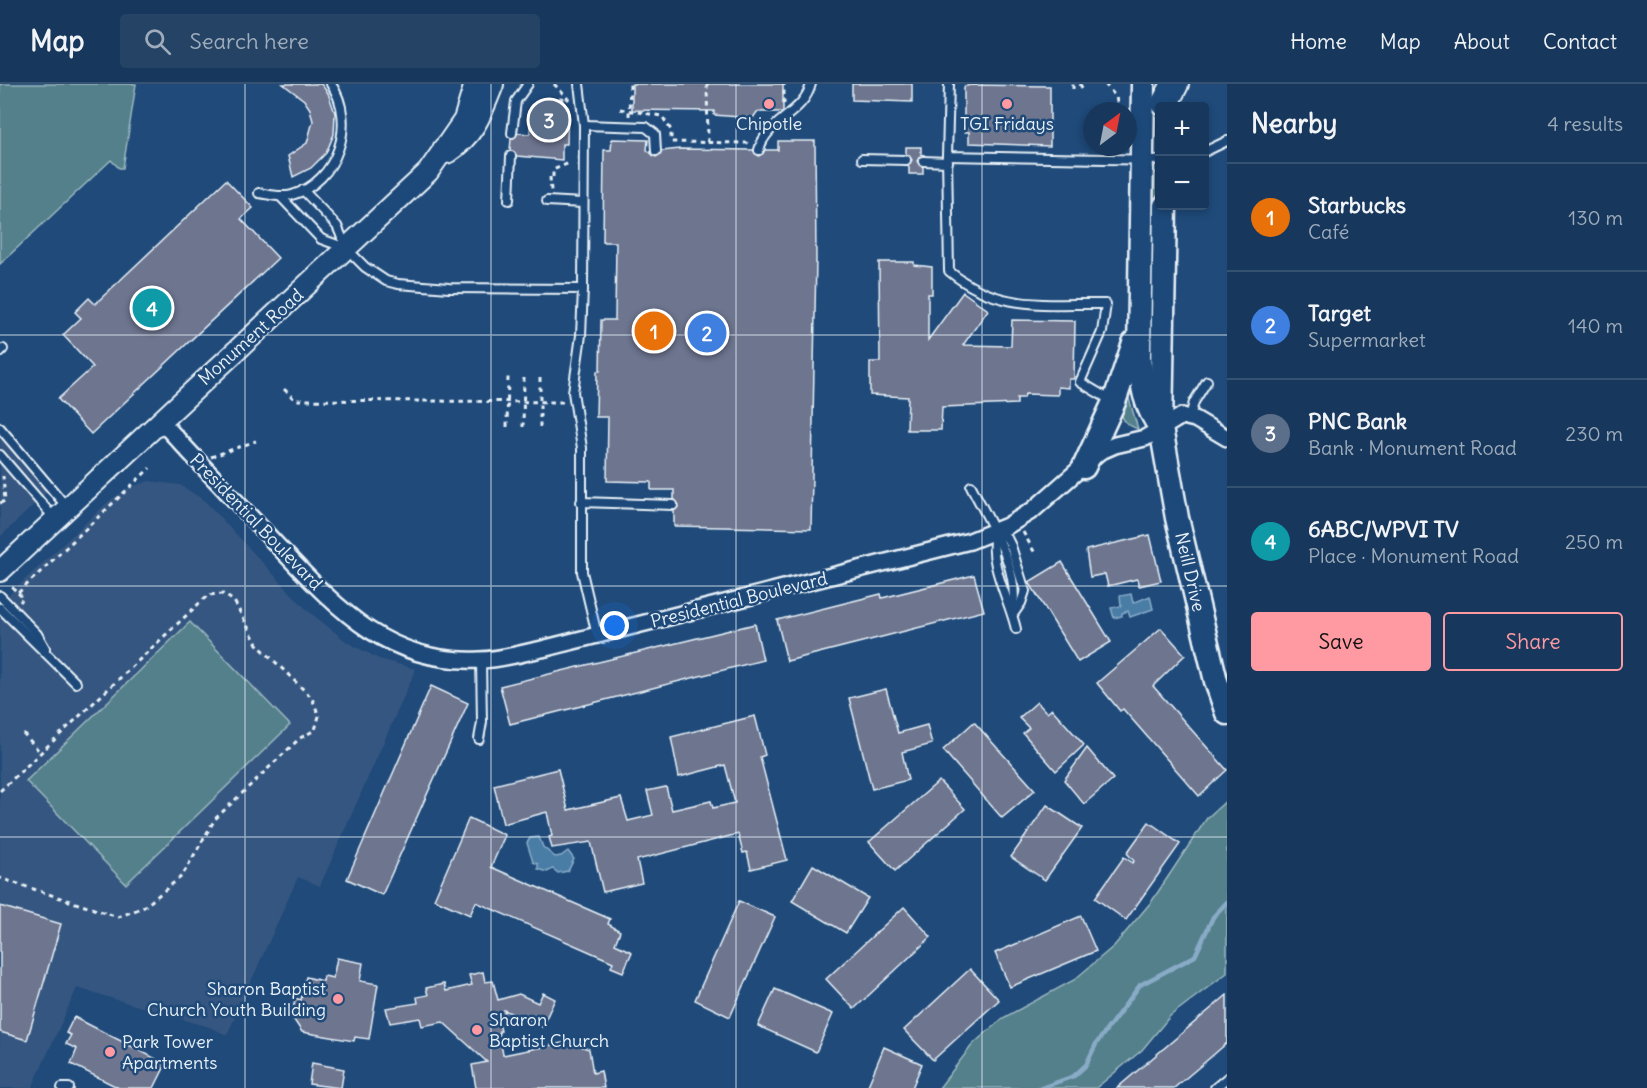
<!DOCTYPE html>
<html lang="en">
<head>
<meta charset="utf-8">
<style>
  body { margin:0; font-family:Delius,sans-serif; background:#244365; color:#f1f3f6 }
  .controls { position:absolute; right:18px; top:18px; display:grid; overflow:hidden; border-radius:6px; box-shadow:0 3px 9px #0003 }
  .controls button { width:54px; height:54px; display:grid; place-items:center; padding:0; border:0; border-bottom:2px solid #365272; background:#17385c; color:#f1f3f6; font:30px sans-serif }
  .compass { position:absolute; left:1083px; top:18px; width:54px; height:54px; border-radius:50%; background:#17385c; box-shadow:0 3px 9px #0003; rotate:32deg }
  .you { position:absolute; left:615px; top:542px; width:21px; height:21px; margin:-15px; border:4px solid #fff; border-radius:50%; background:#1a73e8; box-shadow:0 0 0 9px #1a73e833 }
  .badge { display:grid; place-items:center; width:39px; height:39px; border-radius:50%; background:#ff9aa2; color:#fff; font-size:20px; font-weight:700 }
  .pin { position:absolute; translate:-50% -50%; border:3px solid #fff; box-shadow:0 2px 6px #0006 }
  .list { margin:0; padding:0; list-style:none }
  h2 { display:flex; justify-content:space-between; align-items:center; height:78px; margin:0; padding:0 24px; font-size:26px }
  h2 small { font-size:20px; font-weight:400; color:#9eacbb }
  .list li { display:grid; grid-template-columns:39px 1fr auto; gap:18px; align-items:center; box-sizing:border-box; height:108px; padding:0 24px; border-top:2px solid #365272 }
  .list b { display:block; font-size:22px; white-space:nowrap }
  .list p { margin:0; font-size:20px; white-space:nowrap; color:#9eacbb }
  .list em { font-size:20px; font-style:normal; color:#9eacbb }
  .actions { display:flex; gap:12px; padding:18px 24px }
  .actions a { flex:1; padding:14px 0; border:2px solid #ff9aa2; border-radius:6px; text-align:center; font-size:21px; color:#ff9aa2 }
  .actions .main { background:#ff9aa2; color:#111 }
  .icon { flex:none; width:33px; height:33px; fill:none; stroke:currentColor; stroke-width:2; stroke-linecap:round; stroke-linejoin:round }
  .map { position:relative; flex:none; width:1227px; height:1004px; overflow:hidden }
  header { display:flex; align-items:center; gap:36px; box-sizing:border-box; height:84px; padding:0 30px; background:#17385c; border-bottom:2px solid #365272 }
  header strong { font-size:28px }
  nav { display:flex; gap:33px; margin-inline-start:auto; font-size:21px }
  .search { width:420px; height:54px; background:#244365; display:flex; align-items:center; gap:15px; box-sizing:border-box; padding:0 21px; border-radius:6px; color:#9eacbb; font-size:22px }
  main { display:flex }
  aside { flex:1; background:#17385c }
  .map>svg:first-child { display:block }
  .built { fill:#365780 }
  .green { fill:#52808a; stroke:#9db8c1; stroke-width:1.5 }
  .water { fill:#497da6; stroke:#89abc7; stroke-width:1.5 }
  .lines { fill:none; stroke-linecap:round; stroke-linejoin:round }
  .stream { stroke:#89abc7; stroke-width:4.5 }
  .building { fill:#6d748f; stroke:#e8f1f8; stroke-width:1.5 }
  .service-casing { stroke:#e8f1f8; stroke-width:12 }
  .minor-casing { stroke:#e8f1f8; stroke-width:20 }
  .tertiary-casing { stroke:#e8f1f8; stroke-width:24 }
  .secondary-casing { stroke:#e8f1f8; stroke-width:27 }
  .trunk-casing { stroke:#e8f1f8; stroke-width:30 }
  .path { stroke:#e8f1f8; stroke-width:3; stroke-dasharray:4.5 4.5; stroke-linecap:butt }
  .service { stroke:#1f4a7a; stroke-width:8 }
  .minor { stroke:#1f4a7a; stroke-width:15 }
  .tertiary { stroke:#1f4a7a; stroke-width:20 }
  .secondary { stroke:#1f4a7a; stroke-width:22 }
  .trunk { stroke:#1f4a7a; stroke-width:26 }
  .grid { fill:none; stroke:#e8f1f8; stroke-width:1.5; stroke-opacity:0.55 }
  .poi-dot { fill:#ff9aa2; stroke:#1f4a7a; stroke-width:2 }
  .labels { text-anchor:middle; stroke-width:5; stroke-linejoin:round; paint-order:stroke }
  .poi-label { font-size:18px; fill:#e8f1f8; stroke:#1f4a7a }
  .street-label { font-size:18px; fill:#e8f1f8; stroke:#1f4a7a }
</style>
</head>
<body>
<header>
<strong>Map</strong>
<div class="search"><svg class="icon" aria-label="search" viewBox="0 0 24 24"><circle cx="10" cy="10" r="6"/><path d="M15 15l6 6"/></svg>Search here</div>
<nav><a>Home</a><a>Map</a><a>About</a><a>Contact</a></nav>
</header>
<main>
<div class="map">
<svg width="1227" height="1004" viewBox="0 0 1227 1004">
  <rect width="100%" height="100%" fill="#1f4a7a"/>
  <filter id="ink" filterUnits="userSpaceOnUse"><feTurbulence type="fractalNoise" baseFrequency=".0167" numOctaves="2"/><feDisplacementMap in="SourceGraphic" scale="12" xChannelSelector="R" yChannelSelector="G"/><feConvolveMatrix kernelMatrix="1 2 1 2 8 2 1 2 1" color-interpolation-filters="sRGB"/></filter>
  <g filter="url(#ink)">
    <!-- built -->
    <g class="built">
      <path d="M0 335 55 401 0 453Z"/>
      <path d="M149 397 180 401 205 417 307 526 347 558 379 575 416 585 320 802 298 793 227 951 209 943 77 904 32 1004H0V519L109 417 128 404Z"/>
    </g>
    <!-- green -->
    <g class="green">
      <path d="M0 0H136L123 84H119L111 76 0 180Z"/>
      <path d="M1156 88 1159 92 1157 305 1151 279 1153 92Z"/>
      <path d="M1124 308 1128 311 1138 345C1117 338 1120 326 1124 308Z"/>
      <path d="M190 538 290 641 126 800 26 697Z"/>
      <path d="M1227 716V889L1170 932 1142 966 1096 1004H939L973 960 1003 934 1074 896 1114 862 1152 817 1207 734Z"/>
    </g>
    <!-- water -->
    <g class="water">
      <path d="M1131 510 1133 519 1150 512 1153 525 1130 533 1128 527 1122 529V532L1114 534 1111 524 1121 522 1120 512Z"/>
      <path d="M539 753 543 763 555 773 561 772 568 767 574 775 568 787 558 789 553 785 547 788 538 785V780L533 778 527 759 530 754Z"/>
    </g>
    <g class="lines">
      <!-- stream -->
      <path class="stream" d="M1041 1004 1074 992 1086 981 1096 960 1140 901 1195 872 1213 833 1227 818"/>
    </g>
    <!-- building -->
    <g class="building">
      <path d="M283 0H321L328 9 335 29 334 50 326 69 311 84 293 93 288 72 307 59 313 37 310 25 304 16Z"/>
      <path d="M632 0H783V28H757L753 34 714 31V27L632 26Z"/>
      <path d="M852 0H912V18L852 16Z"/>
      <path d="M970 1 1050 2V62L969 59V48H965L964 37V3Z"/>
      <path d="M531 22 568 23 567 60H562V76L517 72 510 66 511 55 518 49 530 50Z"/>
      <path d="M612 55 648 56 647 66 656 73 662 67 680 65 753 66 759 72 765 66H778V57H815L816 174 811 445 674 442V427L679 421 674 415V406H651V398L607 397 608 333H596L597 287H600L601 236H615L616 158H603L604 66H611Z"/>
      <path d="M906 63H921V70L924 71 917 77 923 83V90H909V83L906 82 912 76 906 70Z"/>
      <path d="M226 96 253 124 241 135 278 174 91 350 58 315 93 283 63 251 81 234 75 228 89 214 95 220Z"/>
      <path d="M879 178H914V181L932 183V210H928V256L963 208 988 226 963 261 1011 262 1012 236 1075 237 1074 295H1069V304L1058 303V311L1025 310 1024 314H1017V320L942 323 941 346H907L908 313 870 311V278H880Z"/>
      <path d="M1150 451 1161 497 1139 502 1137 495 1108 502 1105 490 1090 493 1086 466Z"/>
      <path d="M1062 478 1111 558 1078 578 1029 498Z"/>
      <path d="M974 491 984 527 787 577 777 536 881 510 882 514Z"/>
      <path d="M755 540 763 576 510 640 500 602Z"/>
      <path d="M1161 544 1185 571 1153 602 1227 686 1199 712 1123 625 1120 627 1097 599Z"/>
      <path d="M431 602 468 619 382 811 347 795Z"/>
      <path d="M886 605 898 649 927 641 932 660 902 668 908 696 872 705 849 614Z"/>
      <path d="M1037 618 1047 629 1052 625 1084 661 1056 687 1023 649 1029 644 1019 634Z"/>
      <path d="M755 632 765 671 760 673 787 776 751 785 747 768 743 769 738 750 637 776 642 799 603 808 591 758 552 764 549 753 552 752 547 728 503 740 494 701 558 685 568 726 621 714 628 737 653 731 647 707 666 703 672 726 711 717 713 724 735 719 725 681 679 693 671 653Z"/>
      <path d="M974 638 1035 706 1002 734 943 666Z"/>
      <path d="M1087 664 1113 695 1084 720 1064 696Z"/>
      <path d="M939 697 965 725 895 787 869 758Z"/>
      <path d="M1047 721 1082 744 1045 796 1011 773Z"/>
      <path d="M469 734 505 751 491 783 610 835 608 840 620 847 615 860 632 868 623 888 611 883 613 878 476 818 470 831 434 815Z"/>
      <path d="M1149 738 1180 760 1126 836 1095 814 1124 773 1133 779 1134 777 1127 769Z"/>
      <path d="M813 781 868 814 846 849 792 817Z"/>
      <path d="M739 817 775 833 730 933 695 916Z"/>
      <path d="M0 822 61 840 27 956 0 948Z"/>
      <path d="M904 823 931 853 854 925 826 895Z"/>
      <path d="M1081 832 1096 867 1010 903 995 869Z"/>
      <path d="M337 874 363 879 360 897 378 900 369 955 355 953 354 957 302 948 292 933 295 914 301 916 306 893 323 897 324 892 333 894Z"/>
      <path d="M970 885 999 916 933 976 904 946Z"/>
      <path d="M483 888 485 898 493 897 498 916 519 910 538 919 543 909 555 915 542 943 504 926 506 938 499 939 501 947H499L503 971 567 958 589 965 593 989 601 987 604 1004H476L472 981 487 978 443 938 422 942 420 934 390 939 386 924 418 919 417 913 428 911 426 904 444 900 446 907 472 901 469 891Z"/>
      <path d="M775 905 833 930 816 968 758 942Z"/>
      <path d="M1227 911V959L1205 978 1174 1004H1117Z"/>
      <path d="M74 933 166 980 154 1004H119L71 980 77 965 66 960 71 951 66 949Z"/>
      <path d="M884 963 922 980 912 1004H867Z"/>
      <path d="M312 979 344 985 341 1004 309 1000Z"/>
    </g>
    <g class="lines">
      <defs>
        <g id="service">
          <path d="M579 0 584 41 583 205 581 251 573 308 582 364V488L597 551"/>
          <path d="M949 0 947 72 1160 76"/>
          <path d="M584 41 646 43 655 50 656 67"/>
          <path d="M512 49 516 17 528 0"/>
          <path d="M759 66C766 37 804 30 811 0"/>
          <path d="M1204 68 1227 57"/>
          <path d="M947 72 949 187C998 228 1046 219 1106 220L1102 248 1080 298 1112 317"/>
          <path d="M862 75 906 76"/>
          <path d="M923 77 948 78"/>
          <path d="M303 106 337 142 347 165 365 183 386 197 398 200 449 204 583 205"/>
          <path d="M259 109C270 111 281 114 292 111 338 98 357 38 331 0"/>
          <path d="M281 113 321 155 346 164"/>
          <path d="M509 116 511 72"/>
          <path d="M547 117 583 119"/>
          <path d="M0 268 3 265"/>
          <path d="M1190 333 1194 318 1207 297"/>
          <path d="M0 344 66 422"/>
          <path d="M0 371 55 435"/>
          <path d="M971 402C990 440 1022 486 1012 530"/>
          <path d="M581 418 673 421"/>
          <path d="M995 448C988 481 1009 514 1016 545"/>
          <path d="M996 448 1007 454 1011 462 1025 507 1021 519 1014 529"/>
          <path d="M0 512 37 550 45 564"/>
          <path d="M0 524 76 599"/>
          <path d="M479 655 482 638 481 576"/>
          <path d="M62 1004H69"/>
          <path d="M1215 1004 1227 994"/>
        </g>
        <path id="minor" d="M160 336C198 378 237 418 275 459 335 522 385 580 479 576 500 576 522 569 542 565L970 457 1007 442 1033 426 1099 368 1115 361 1145 354 1182 332 1195 335 1227 354"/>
        <path id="tertiary" d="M0 487 428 88 464 36 475 0"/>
        <g id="secondary">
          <path d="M1143 0 1139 273C1142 301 1144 322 1161 344"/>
          <path d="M1165 122 1161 344 1177 434 1216 597 1227 629"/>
          <path d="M1084 383 1114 318 1134 259"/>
        </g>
        <g id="trunk">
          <path d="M1165 19 1175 0"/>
          <path d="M446 66C472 49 479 28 490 0"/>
        </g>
      </defs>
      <!-- service casing -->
      <use href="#service" class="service-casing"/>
      <!-- minor casing -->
      <use href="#minor" class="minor-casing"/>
      <!-- tertiary casing -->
      <use href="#tertiary" class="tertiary-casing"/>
      <!-- secondary casing -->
      <use href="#secondary" class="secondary-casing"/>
      <!-- trunk casing -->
      <use href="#trunk" class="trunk-casing"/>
      <!-- path -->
      <g class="path">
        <path d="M554 0 569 16"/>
        <path d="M707 0 708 58"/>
        <path d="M1080 0 1083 6"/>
        <path d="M1105 0 1116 13 1119 27"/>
        <path d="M1073 5V0"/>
        <path d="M784 20V0"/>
        <path d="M554 22 560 15 568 16"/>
        <path d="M620 25 662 32 671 46V58L747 59 750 55"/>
        <path d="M629 32 630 0"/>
        <path d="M550 93 551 107"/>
        <path d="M553 93V86L569 79"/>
        <path d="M284 305 295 316 563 318"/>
        <path d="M507 343 508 293"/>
        <path d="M523 343 524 294"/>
        <path d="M540 343V294"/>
        <path d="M211 373 256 357"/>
        <path d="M0 419 5 417 3 392"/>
        <path d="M1023 448 1036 471"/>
        <path d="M12 503 18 509 150 384"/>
        <path d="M18 509 23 514 20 518"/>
        <path d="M23 649 40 668"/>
        <path d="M0 707 208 511 223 510 234 517 257 560 312 614 319 632 315 646 300 654 215 735 182 792 144 823 118 833 0 794"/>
      </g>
      <!-- service -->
      <use href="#service" class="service"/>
      <!-- minor -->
      <use href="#minor" class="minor"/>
      <!-- tertiary -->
      <use href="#tertiary" class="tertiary"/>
      <!-- secondary -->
      <use href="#secondary" class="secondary"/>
      <!-- trunk -->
      <use href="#trunk" class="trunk"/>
    </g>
  </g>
  <!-- grid -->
  <path class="grid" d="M245 0V1004M491 0V1004M736 0V1004M982 0V1004M0 251H1227M0 502H1227M0 753H1227"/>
  <!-- markers -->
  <g class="poi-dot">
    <circle cx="769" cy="20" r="6"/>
    <circle cx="1007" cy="20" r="6"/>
    <circle cx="338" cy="915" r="6"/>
    <circle cx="477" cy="946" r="6"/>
    <circle cx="110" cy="968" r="6"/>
  </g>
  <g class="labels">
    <!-- poi labels -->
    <g class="poi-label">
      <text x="769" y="46">Chipotle</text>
      <text x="1007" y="46">TGI Fridays</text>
      <text x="326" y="911" text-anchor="end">Sharon Baptist<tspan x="326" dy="21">Church Youth Building</tspan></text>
      <text x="489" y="942" text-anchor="start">Sharon<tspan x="489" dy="21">Baptist Church</tspan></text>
      <text x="122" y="964" text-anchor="start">Park Tower<tspan x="122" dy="21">Apartments</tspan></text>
    </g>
    <!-- street labels -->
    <g class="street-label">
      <text transform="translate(251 253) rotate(-42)" y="6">Monument Road</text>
      <text transform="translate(256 438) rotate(46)" y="6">Presidential Boulevard</text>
      <text transform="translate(1190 488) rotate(77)" y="6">Neill Drive</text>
      <text transform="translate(739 516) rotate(-14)" y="6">Presidential Boulevard</text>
    </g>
  </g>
</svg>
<div class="controls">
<button>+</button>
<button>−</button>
</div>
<svg class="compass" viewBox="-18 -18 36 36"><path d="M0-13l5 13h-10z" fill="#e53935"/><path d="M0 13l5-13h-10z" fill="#9eacbb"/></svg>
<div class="you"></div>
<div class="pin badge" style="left:654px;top:247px;background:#e8710a">1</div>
<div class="pin badge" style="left:707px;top:249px;background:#3f7fe0">2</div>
<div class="pin badge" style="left:549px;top:36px;background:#5c6f8a">3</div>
<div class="pin badge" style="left:152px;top:224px;background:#0f9aa8">4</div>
</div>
<aside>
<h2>Nearby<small>4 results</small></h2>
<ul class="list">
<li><span class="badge" style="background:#e8710a">1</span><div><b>Starbucks</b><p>Café</p></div><em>130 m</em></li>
<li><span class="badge" style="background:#3f7fe0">2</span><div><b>Target</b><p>Supermarket</p></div><em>140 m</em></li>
<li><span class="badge" style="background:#5c6f8a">3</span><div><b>PNC Bank</b><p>Bank · Monument Road</p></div><em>230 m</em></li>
<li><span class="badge" style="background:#0f9aa8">4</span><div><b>6ABC/WPVI TV</b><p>Place · Monument Road</p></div><em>250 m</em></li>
</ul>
<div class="actions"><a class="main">Save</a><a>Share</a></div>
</aside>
</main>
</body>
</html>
